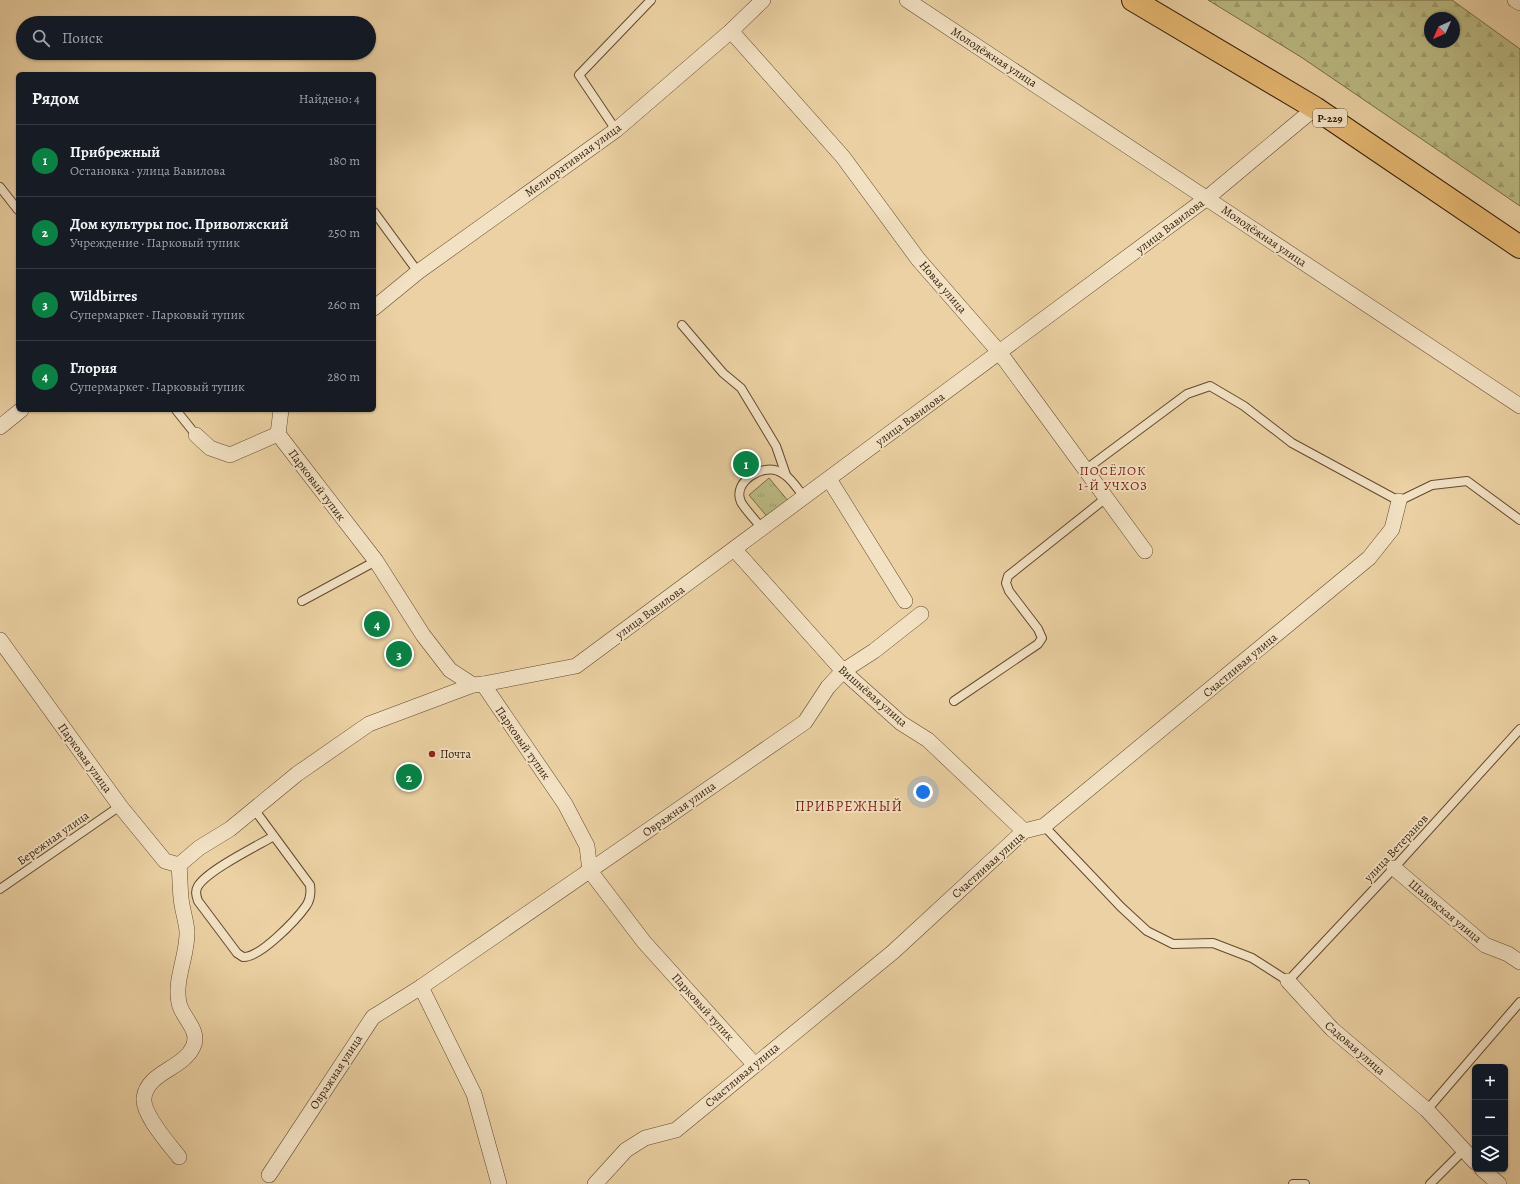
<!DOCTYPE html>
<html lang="ru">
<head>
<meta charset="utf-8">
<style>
  body { margin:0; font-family:Alegreya,serif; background:#20242c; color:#f1f3f6 }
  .controls { position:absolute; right:12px; bottom:12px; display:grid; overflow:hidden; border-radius:6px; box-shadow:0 1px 3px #0004 }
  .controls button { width:36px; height:36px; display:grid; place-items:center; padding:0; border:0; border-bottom:1px solid #363941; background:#171b24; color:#f1f3f6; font:20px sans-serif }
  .compass { position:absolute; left:1424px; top:12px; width:36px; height:36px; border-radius:50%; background:#171b24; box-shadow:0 1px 3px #0004; rotate:225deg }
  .you { position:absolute; left:923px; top:792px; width:14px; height:14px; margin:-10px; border:3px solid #fff; border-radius:50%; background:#1a73e8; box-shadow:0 0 0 6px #1a73e833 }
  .badge { display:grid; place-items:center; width:26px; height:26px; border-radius:50%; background:#0b8043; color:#fff; font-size:13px; font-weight:700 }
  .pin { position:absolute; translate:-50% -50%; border:2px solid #fff; box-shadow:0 1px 4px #0006 }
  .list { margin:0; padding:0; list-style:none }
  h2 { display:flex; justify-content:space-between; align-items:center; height:52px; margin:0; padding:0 16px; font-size:17px }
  h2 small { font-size:13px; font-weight:400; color:#9ea1a6 }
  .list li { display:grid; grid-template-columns:26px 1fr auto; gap:12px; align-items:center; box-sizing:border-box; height:72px; padding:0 16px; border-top:1px solid #363941 }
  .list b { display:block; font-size:15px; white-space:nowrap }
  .list p { margin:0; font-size:13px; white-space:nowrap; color:#9ea1a6 }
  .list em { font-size:13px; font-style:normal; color:#9ea1a6 }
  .icon { flex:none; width:22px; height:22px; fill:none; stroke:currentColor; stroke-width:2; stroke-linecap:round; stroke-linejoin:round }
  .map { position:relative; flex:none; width:1520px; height:1184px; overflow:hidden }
  .search { position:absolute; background:#171b24; box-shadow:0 1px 3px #0004; left:16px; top:16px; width:360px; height:44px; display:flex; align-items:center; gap:10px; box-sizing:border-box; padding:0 14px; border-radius:22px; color:#9ea1a6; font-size:15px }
  .panel { position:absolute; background:#171b24; box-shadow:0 1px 3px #0004; left:16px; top:72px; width:360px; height:340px; border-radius:6px }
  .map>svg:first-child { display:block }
  .grass { fill:url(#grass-tufts); stroke:#786b46 }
  .forest { fill:url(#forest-firs); stroke:#786b46; fill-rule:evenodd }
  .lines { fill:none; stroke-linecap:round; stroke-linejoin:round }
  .service-casing { stroke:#624930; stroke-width:10 }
  .minor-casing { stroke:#624930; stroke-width:16 }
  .primary-casing { stroke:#341c09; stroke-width:24 }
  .service { stroke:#f2e1c3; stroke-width:8 }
  .minor { stroke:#f2e1c3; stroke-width:15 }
  .primary { stroke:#e6b872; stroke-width:22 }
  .poi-dot { fill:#8f2418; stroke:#f2e1c3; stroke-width:1.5 }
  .labels { text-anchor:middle; stroke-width:3.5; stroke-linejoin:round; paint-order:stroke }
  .shield { fill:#f2e1c3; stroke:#6d5741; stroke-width:1 }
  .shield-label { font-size:11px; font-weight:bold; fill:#341c09 }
  .street-label { font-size:12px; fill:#341c09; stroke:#f2e1c3 }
  .poi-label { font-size:12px; fill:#341c09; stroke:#f2e1c3; text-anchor:start }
  .neighbourhood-label { font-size:13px; letter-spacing:1px; fill:#7a1f14; stroke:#f2e1c3 }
  .quarter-label { font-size:14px; letter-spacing:1px; fill:#7a1f14; stroke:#f2e1c3 }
</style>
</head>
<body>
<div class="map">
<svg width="1520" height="1184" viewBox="0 0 1520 1184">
  <defs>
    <pattern id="grass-tufts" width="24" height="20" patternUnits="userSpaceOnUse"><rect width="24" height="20" fill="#bbba83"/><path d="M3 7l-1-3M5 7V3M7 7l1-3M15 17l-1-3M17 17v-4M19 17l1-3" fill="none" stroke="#a19f70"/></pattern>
    <pattern id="forest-firs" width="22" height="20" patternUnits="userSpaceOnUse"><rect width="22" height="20" fill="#bbba83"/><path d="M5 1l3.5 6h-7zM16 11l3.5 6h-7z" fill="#a19f70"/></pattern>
  </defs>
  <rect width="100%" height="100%" fill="#ebd1a3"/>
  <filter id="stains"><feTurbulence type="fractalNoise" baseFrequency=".005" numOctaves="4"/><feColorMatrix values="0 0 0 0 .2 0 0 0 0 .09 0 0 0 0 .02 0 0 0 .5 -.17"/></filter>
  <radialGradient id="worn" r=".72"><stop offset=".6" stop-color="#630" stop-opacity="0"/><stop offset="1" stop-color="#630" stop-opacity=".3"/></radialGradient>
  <!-- grass -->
  <path class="grass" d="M769 478 789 502 769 519 749 495Z"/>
  <!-- forest -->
  <path class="forest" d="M1208 0H1452L1520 49V206L1301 57ZM1430 18H1454V42H1430Z"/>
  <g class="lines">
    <defs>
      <g id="service">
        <path d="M616 130 579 75 651 0"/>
        <path d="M0 187 18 210"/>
        <path d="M374 212 418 272"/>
        <path d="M682 325 723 373 741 388 776 446 786 475"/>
        <path d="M176 410 196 435"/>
        <path d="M1085 470 1187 394 1210 386 1244 406 1292 443 1399 501 1432 485 1467 481 1520 520"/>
        <path d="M762 529C756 520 746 511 741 502 732 482 762 464 778 471 789 475 797 488 804 497"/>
        <path d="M302 601 376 561"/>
        <path d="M954 701 1038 644 1042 638 1038 629 1009 591 1006 583 1008 576 1106 498"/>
        <path d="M254 809 310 885C311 892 311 899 306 906 296 920 260 958 243 957L237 953 198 901C196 895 195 891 198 886 208 870 257 846 274 836"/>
        <path d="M1044 826 1121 907 1147 931 1173 944 1213 943 1252 958 1288 981 1394 868 1520 729"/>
        <path d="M0 889 120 806"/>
        <path d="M1427 1110 1520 1002"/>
        <path d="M1293 1184H1305"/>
        <path d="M1430 1184 1465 1149"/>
      </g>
      <g id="minor">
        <path d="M907 0 1520 406"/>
        <path d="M1515 0 1520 3"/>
        <path d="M731 31 843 157 918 259 1000 353 1145 551"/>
        <path d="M374 308 418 272 616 130 731 31 763 0"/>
        <path d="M0 427 21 410"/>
        <path d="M278 434 376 561 423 635 450 670 473 685 483 684 565 804 587 846 590 871 644 942 754 1064"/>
        <path d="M196 435 210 448 230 455 278 434 281 410"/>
        <path d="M829 479 905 601"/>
        <path d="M734 549 843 671 901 723 928 740 1024 831"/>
        <path d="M0 640 120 806 165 861 179 865"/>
        <path d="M483 684 576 666 1207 198 1315 108"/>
        <path d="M179 865 199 848 230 829 297 774 369 724 473 685"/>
        <path d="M1394 868 1485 945 1508 954 1520 962"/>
        <path d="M1288 981 1332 1029 1427 1110 1475 1162"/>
        <path d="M421 987 474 1094 499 1184"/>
        <path d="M179 1157C169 1144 142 1114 144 1098 147 1072 183 1069 193 1047 201 1030 182 1018 179 1003 174 979 188 955 187 931 186 920 182 909 181 898 180 887 180 876 179 865"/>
        <path d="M1482 1169 1499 1184"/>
        <path d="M269 1175 373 1017 421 987 805 722 828 687 843 671 874 651 921 614"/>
        <path d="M595 1184 626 1150 645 1138 676 1130 893 952 1024 831 1044 826 1369 558 1392 529 1399 501"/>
      </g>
      <path id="primary" d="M1133 0 1315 108 1520 247"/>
    </defs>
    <!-- service casing -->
    <use href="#service" class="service-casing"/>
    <!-- minor casing -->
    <use href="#minor" class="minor-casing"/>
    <!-- primary casing -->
    <use href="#primary" class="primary-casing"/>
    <!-- service -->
    <use href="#service" class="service"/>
    <!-- minor -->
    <use href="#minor" class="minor"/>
    <!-- primary -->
    <use href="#primary" class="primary"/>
  </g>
  <!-- markers -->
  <circle class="poi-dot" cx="432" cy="754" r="4"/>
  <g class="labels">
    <!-- shield labels -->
    <rect class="shield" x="1313" y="109" width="34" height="18" rx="3"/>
    <g class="shield-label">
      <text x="1330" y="122">Р-229</text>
    </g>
    <!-- street labels -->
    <g class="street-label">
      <text transform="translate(994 57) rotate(33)" y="4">Молодёжная улица</text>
      <text transform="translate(573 160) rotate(-36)" y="4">Мелиоративная улица</text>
      <text transform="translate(1170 226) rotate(-37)" y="4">улица Вавилова</text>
      <text transform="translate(1264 236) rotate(34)" y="4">Молодёжная улица</text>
      <text transform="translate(943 287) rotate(49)" y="4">Новая улица</text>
      <text transform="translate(910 419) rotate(-36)" y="4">улица Вавилова</text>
      <text transform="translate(317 485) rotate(53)" y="4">Парковый тупик</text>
      <text transform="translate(650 612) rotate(-36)" y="4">улица Вавилова</text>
      <text transform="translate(1240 665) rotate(-40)" y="4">Счастливая улица</text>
      <text transform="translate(873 696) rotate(41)" y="4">Вишнёвая улица</text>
      <text transform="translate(523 743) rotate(55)" y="4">Парковый тупик</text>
      <text transform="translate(85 758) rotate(54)" y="4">Парковая улица</text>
      <text transform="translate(679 809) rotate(-35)" y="4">Овражная улица</text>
      <text transform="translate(53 838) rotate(-35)" y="4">Бережная улица</text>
      <text transform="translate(1396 848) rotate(-47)" y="4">улица Ветеранов</text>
      <text transform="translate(988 865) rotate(-42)" y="4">Счастливая улица</text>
      <text transform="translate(1445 911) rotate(40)" y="4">Шаловская улица</text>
      <text transform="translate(703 1007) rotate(48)" y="4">Парковый тупик</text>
      <text transform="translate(1355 1048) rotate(41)" y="4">Садовая улица</text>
      <text transform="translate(336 1072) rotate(-57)" y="4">Овражная улица</text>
      <text transform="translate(742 1075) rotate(-40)" y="4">Счастливая улица</text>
    </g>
    <!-- poi labels -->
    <g class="poi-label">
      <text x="440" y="758">Почта</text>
    </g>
    <!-- neighbourhood labels -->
    <g class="neighbourhood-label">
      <text x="1113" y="475">ПОСЁЛОК<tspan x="1113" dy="15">1-Й УЧХОЗ</tspan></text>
    </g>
    <!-- quarter labels -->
    <g class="quarter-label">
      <text x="849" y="811">ПРИБРЕЖНЫЙ</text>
    </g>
  </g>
  <rect width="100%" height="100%" filter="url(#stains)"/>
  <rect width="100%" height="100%" fill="url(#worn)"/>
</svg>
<div class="controls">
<button>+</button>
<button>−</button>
<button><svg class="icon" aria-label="layers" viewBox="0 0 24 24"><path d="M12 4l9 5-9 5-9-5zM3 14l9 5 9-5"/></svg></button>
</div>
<svg class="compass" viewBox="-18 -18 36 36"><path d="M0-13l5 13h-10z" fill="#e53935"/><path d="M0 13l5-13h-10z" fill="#9ea1a6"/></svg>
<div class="you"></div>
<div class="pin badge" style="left:746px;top:464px">1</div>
<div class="pin badge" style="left:409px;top:777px">2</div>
<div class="pin badge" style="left:399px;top:654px">3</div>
<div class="pin badge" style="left:377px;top:624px">4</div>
<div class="search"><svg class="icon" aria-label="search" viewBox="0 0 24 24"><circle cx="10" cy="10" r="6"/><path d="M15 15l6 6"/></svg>Поиск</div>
<section class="panel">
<h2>Рядом<small>Найдено: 4</small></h2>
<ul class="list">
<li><span class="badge">1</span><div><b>Прибрежный</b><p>Остановка · улица Вавилова</p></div><em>180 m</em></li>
<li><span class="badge">2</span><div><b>Дом культуры пос. Приволжский</b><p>Учреждение · Парковый тупик</p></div><em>250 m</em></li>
<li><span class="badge">3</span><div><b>Wildbirres</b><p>Супермаркет · Парковый тупик</p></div><em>260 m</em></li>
<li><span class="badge">4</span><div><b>Глория</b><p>Супермаркет · Парковый тупик</p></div><em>280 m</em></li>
</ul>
</section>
</div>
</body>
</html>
